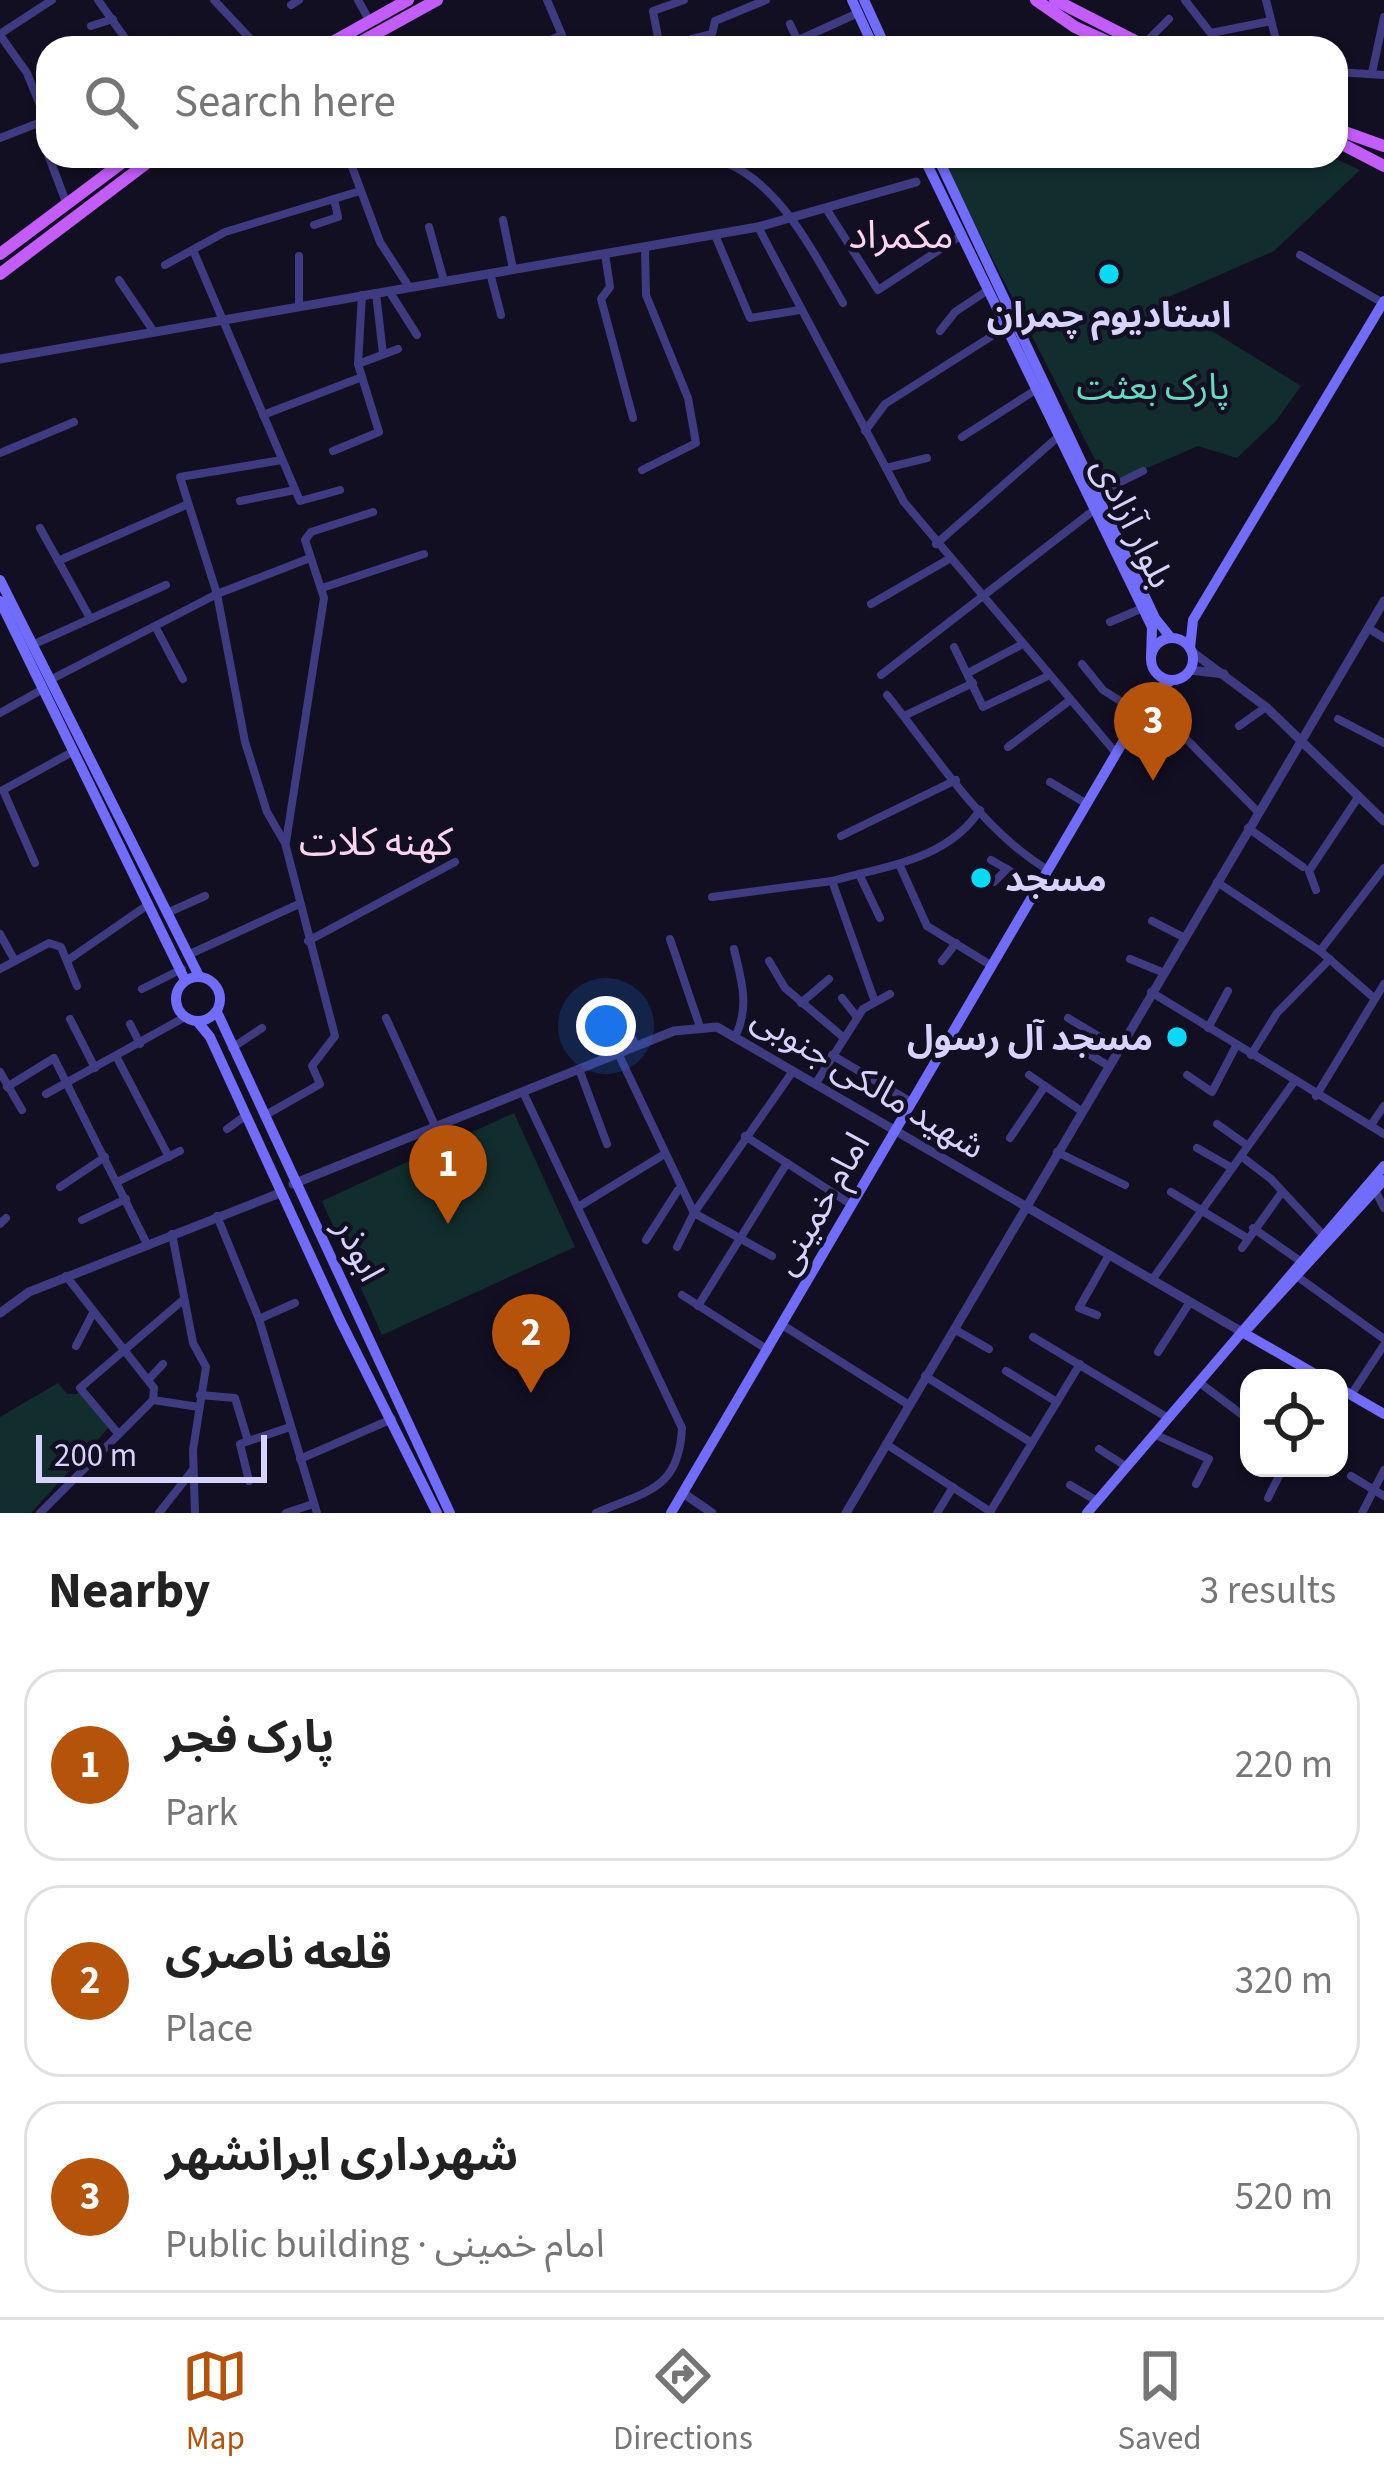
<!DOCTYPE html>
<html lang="en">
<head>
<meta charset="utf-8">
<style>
  body { margin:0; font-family:"Source Sans 3","Noto Sans Arabic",sans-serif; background:#f6f6f6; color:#222 }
  .controls { position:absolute; right:36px; bottom:36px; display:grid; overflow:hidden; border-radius:24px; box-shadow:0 3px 9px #0004 }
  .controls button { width:108px; height:108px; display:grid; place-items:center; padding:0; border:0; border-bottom:3px solid #e0e0e0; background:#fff; color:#222; font:60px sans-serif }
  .scale { position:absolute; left:36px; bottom:30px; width:231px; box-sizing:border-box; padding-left:12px; border:6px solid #d8d2fe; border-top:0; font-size:33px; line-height:42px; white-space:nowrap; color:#d8d2fe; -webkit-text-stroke:9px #130f23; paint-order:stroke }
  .you { position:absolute; left:606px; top:1026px; width:42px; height:42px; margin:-30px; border:9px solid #fff; border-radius:50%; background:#1a73e8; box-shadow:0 0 0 18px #1a73e833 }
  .badge { display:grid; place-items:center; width:78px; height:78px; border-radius:50%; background:#b45309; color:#fff; font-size:39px; font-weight:700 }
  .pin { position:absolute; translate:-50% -99px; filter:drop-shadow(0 3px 6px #0008) }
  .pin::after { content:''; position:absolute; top:63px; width:42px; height:36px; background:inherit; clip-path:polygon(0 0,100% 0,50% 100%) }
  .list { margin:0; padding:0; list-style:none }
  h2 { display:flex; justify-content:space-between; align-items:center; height:156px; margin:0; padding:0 48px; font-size:51px }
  h2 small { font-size:39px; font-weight:400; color:#767676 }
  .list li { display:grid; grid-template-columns:78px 1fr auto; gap:36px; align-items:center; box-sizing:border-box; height:192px; margin:0 24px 24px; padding:0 24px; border:3px solid #e0e0e0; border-radius:36px }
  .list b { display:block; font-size:45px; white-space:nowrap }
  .list p { margin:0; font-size:39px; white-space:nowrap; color:#767676 }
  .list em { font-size:39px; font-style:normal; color:#767676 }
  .icon { flex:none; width:66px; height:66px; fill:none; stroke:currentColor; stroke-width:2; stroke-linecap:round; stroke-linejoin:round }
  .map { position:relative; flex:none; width:1384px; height:1513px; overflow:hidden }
  .search { position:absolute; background:#fff; box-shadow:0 3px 9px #0004; left:36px; right:36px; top:36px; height:132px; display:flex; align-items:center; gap:30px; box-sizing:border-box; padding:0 42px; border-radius:36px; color:#767676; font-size:45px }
  .sheet { height:804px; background:#fff }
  nav { display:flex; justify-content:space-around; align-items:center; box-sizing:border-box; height:168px; border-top:3px solid #e0e0e0; background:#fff; font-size:33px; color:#767676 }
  nav a { display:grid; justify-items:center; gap:6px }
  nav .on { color:#b45309 }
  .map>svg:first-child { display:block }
  .green { fill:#122d2d }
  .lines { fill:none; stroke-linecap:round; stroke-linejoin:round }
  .minor { stroke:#3f3b81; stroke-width:8 }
  .tertiary { stroke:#3f3b81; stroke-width:9 }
  .secondary { stroke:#726cfc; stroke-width:10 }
  .primary { stroke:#c25cfb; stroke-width:12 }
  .poi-dot { fill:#06daf6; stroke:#130f23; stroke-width:4.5 }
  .labels { text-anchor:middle; stroke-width:9; stroke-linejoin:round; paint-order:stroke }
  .poi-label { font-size:36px; font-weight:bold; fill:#d8d2fe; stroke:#130f23 }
  .park-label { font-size:36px; fill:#60ddbf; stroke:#130f23 }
  .street-label { font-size:36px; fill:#d8d2fe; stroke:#130f23 }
  .neighbourhood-label { font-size:39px; fill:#fed4ee; stroke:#130f23 }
</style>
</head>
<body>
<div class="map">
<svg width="1384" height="1513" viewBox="0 0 1384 1513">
  <rect width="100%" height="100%" fill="#130f23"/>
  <!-- green -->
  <g class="green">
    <path d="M940 156H1329L1360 170 1274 251 1162 300 1301 386 1276 421 1237 458 1198 446 1108 485Z"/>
    <path d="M514 1113 575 1247 382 1335 322 1201Z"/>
    <path d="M58 1383 67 1394H77L80 1388 111 1425 31 1513H0V1417Z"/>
  </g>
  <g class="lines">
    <!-- minor -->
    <g class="minor">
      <path d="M98 0 132 48"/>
      <path d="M214 0 259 48"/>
      <path d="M358 0 369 20"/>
      <path d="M1185 0 1222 48"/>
      <path d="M1266 0 1278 48"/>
      <path d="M291 5 299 0"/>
      <path d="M790 24 801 48"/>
      <path d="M91 26 113 19"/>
      <path d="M1211 33 1271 21"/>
      <path d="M0 34 52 0"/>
      <path d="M0 35 27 73 40 105 41 136 66 202"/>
      <path d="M692 39 712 34 715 21 766 0"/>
      <path d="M1144 44 1169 19"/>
      <path d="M163 48 175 40"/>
      <path d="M532 48 562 35 547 0"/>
      <path d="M660 48 653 11 684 0"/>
      <path d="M781 48 858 13"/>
      <path d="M1081 48 1100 39"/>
      <path d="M1336 72 1384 75"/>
      <path d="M1372 73 1384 17"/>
      <path d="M0 138 41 122"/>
      <path d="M348 156 380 242 409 287"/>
      <path d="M699 156C771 163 811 249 843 303"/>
      <path d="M321 160 329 156"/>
      <path d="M827 210 878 290 962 235"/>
      <path d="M503 220 513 269"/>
      <path d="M314 225 338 217 334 199"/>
      <path d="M429 227 444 281"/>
      <path d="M758 227 904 502 1116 753"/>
      <path d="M715 235 750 318 800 310"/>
      <path d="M193 250 300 501 340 490"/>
      <path d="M605 254 610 287 601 299 633 418"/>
      <path d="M1300 255 1383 303"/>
      <path d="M299 256V306"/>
      <path d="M165 265 225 232 360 191"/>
      <path d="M490 273 501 315"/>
      <path d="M119 280 154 332"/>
      <path d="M389 291 417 335"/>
      <path d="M376 293 383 354"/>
      <path d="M940 331 955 312 988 290"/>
      <path d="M358 364 398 349"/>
      <path d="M263 415 362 377"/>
      <path d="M865 431 885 404 1006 327"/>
      <path d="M962 437 1037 389"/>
      <path d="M333 451 379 432 358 364 362 295"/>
      <path d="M0 453 74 422"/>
      <path d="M886 468 927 458"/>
      <path d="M642 470 696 443 688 398 646 295 645 248"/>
      <path d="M1098 493 1143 471"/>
      <path d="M240 501 295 490"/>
      <path d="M40 528 90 618"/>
      <path d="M936 544 1059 436"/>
      <path d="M58 561 186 505"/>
      <path d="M322 588 424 554"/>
      <path d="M871 604 949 559"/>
      <path d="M1110 622 1143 608"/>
      <path d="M155 626 183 679"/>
      <path d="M1368 628 1384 638"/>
      <path d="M32 645 166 585"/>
      <path d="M954 647 983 707 1048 676"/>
      <path d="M1082 664 1103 690 1139 713"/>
      <path d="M968 673 1021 645"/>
      <path d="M881 675 1094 510"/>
      <path d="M50 680 217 594 310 558"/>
      <path d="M887 695C935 755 982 831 1048 870"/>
      <path d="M1148 700 1258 812"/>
      <path d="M0 713 43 689"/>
      <path d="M904 716 973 683"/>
      <path d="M1338 719 1384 743"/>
      <path d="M1239 726 1266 707"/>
      <path d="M1008 747 1069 701"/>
      <path d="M1050 782 1087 804"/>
      <path d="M1248 828 1303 867"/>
      <path d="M841 836 956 780"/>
      <path d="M286 842 324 598 305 540 311 532 373 512"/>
      <path d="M991 860 1038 887"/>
      <path d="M35 863 3 790 74 751"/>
      <path d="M900 866 927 926 992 966"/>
      <path d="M859 874 880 918"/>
      <path d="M994 882 1007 869"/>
      <path d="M1217 882 1320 951 1374 998"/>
      <path d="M1316 890 1309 871 1359 796"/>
      <path d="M712 897 832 881"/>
      <path d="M167 913 205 896"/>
      <path d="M1152 921 1183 937"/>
      <path d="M0 934 15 961"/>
      <path d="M670 939 699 1024"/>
      <path d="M308 941 455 862"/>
      <path d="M734 949C741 979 750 1005 736 1035"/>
      <path d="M1320 951 1384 868"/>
      <path d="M190 954 299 904"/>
      <path d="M1130 959 1162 972"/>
      <path d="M68 960 149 904"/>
      <path d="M769 961 785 988 843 1037"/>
      <path d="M942 961 956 943"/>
      <path d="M0 969 49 943 61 947 77 986"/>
      <path d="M142 989 182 969"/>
      <path d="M1151 992 1384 1134"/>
      <path d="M842 998 857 1017"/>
      <path d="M875 1002 832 881C886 866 947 860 980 810"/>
      <path d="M801 1003 829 979"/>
      <path d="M621 1016 636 1046"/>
      <path d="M386 1018 436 1128"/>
      <path d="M1068 1018 1118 1048"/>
      <path d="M70 1019 95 1068"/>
      <path d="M130 1024 140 1044"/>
      <path d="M1208 1028 1228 991"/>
      <path d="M1073 1044 1107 1065"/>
      <path d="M232 1048 262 1028"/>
      <path d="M618 1053 694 1213 772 1256"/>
      <path d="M832 1055 911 1102"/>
      <path d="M1251 1055 1277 1013 1330 959"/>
      <path d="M116 1056 169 1157"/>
      <path d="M579 1069 607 1144"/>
      <path d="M0 1072 22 1110"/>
      <path d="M1029 1075 1080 1110"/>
      <path d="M1187 1075 1212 1092 1236 1046"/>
      <path d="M816 1083 863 1009 890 994"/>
      <path d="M7 1087 54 1058 147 1244"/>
      <path d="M523 1092 682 1428C679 1490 647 1491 596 1513"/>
      <path d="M46 1094 185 1017"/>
      <path d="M1316 1096 1384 984"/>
      <path d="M264 1116 320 1084 312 1066 335 1036 285 843 267 812 245 742 217 594 180 477 282 460"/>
      <path d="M1217 1124 1248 1146"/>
      <path d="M1371 1125 1384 1106"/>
      <path d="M227 1129 245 1116"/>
      <path d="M745 1136 852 1205"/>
      <path d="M1010 1138 1045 1086"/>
      <path d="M1197 1148 1232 1168"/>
      <path d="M1057 1152 1125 1185"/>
      <path d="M1241 1156 1271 1179 1323 1235"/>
      <path d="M117 1182 180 1151"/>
      <path d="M60 1187 105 1157"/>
      <path d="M1375 1190 1384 1208"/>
      <path d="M1171 1192 1247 1238"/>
      <path d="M578 1207 663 1155"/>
      <path d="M217 1216 259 1319 317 1513"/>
      <path d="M82 1220 126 1199"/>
      <path d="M0 1224 6 1218"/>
      <path d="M1253 1228 1300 1261"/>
      <path d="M172 1234 193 1343 206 1367 193 1450 195 1513"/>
      <path d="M646 1240 678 1190"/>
      <path d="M677 1247 694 1213 793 1071"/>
      <path d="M1242 1248 1282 1192"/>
      <path d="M66 1276 154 1388 153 1400 199 1407"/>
      <path d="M1298 1277 1384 1339"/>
      <path d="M1152 1280 1294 1082"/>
      <path d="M682 1295 768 1350"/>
      <path d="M698 1306 787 1163"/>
      <path d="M1097 1315 1079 1308 1109 1255"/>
      <path d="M259 1319 295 1303"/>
      <path d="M784 1326 909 1405"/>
      <path d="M954 1329 989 1349"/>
      <path d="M1033 1337 1168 1418"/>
      <path d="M76 1346 93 1313"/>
      <path d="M1158 1352 1190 1302"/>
      <path d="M1006 1371 1057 1402"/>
      <path d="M925 1376 1032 1443"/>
      <path d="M148 1380 163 1364"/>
      <path d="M1200 1383 1249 1420"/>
      <path d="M200 1395 235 1398 248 1441"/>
      <path d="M1351 1395 1384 1345"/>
      <path d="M116 1431 80 1388 183 1300"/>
      <path d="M1156 1435 1209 1459 1196 1484"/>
      <path d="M886 1444 991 1512"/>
      <path d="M1099 1449 1127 1467"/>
      <path d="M300 1459 392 1419"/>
      <path d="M1351 1476 1384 1496"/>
      <path d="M249 1481 240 1444 290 1427"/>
      <path d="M1070 1485 1097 1501"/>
      <path d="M1268 1498 1283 1468"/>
      <path d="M990 1512 1080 1364"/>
      <path d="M40 1513 153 1400"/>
      <path d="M159 1513 192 1471"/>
      <path d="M286 1513 313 1504"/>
      <path d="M937 1513 953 1487"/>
      <path d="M1362 1513 1384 1470"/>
    </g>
    <!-- tertiary -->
    <g class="tertiary">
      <path d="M0 359 758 227 916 182"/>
      <path d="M1191 651 1266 707 1384 821"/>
      <path d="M1190 670 1224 674"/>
      <path d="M293 1184 674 1031 717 1027 1242 1332"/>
      <path d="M0 1313 29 1292 280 1193"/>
      <path d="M683 1493 712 1513"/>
      <path d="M846 1513 1384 601"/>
    </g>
    <!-- secondary -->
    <g class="secondary">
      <path d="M852 0 874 48"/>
      <path d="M864 0 886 48"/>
      <path d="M923 156 1152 627 1151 658"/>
      <path d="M937 156 1155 618 1171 638"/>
      <path d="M0 580 199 976"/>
      <path d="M0 601 185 980"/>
      <circle cx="1172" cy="659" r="21"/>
      <path d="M1190 648 1193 620 1384 301"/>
      <circle cx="198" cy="999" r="22"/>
      <path d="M217 1012 450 1513"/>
      <path d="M197 1021 210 1037 340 1320 437 1513"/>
      <path d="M1249 1327 1384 1180"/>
      <path d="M1242 1332 1322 1378"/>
      <path d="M1339 1388 1384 1414"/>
      <path d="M671 1513 1151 694 1172 680"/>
      <path d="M1087 1513 1384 1166"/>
    </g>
    <!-- primary -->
    <g class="primary">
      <path d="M1036 0 1075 27 1121 48"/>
      <path d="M1055 0 1149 48"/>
      <path d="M322 48 408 0"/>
      <path d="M350 48 437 0"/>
      <path d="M1336 129 1384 146"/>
      <path d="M1336 141 1384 166"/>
      <path d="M0 254 131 156"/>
      <path d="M0 274 156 156"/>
    </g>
  </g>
  <!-- markers -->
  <g class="poi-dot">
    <circle cx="1109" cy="274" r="12"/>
    <circle cx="981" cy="878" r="12"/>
    <circle cx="1177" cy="1037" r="12"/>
  </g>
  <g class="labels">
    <!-- poi labels -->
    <g class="poi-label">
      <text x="1109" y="327">استادیوم چمران</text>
      <text x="1005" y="891" text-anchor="start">مسجد</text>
      <text x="1153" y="1050" text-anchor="end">مسجد آل رسول</text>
    </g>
    <!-- park labels -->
    <g class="park-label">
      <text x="1153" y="399">پارک بعثت</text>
    </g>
    <!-- street labels -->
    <g class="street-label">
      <text transform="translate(1134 522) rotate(64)" y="13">بلوار آزادی</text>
      <text transform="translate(869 1081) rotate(31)" y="13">شهید مالکی جنوبی</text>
      <text transform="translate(820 1203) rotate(-60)" y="13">امام خمینی</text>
      <text transform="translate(360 1249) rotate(63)" y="13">ابوذر</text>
    </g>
    <!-- neighbourhood labels -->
    <g class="neighbourhood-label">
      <text x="901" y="248">مکمراد</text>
      <text x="376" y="855">کهنه کلات</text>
    </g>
  </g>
</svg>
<div class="controls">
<button><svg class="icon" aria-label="locate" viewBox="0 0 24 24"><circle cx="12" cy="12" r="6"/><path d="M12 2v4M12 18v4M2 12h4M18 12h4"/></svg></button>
</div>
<div class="scale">200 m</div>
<div class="you"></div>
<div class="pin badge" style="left:448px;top:1224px">1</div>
<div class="pin badge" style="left:531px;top:1393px">2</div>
<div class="pin badge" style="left:1153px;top:781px">3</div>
<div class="search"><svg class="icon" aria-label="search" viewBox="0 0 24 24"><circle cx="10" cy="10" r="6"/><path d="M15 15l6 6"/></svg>Search here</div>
</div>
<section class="sheet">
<h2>Nearby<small>3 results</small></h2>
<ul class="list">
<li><span class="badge">1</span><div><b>پارک فجر</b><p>Park</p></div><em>220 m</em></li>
<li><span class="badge">2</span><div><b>قلعه ناصری</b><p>Place</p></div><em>320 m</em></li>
<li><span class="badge">3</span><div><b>شهرداری ایرانشهر</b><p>Public building · امام خمینی</p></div><em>520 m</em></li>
</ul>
</section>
<nav>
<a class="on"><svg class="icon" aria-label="map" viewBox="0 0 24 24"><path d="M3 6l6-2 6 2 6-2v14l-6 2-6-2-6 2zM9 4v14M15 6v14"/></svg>Map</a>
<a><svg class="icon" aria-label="directions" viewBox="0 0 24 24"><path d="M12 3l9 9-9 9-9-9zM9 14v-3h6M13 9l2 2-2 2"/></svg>Directions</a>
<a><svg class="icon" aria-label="saved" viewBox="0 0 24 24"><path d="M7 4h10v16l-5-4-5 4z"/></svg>Saved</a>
</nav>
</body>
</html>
